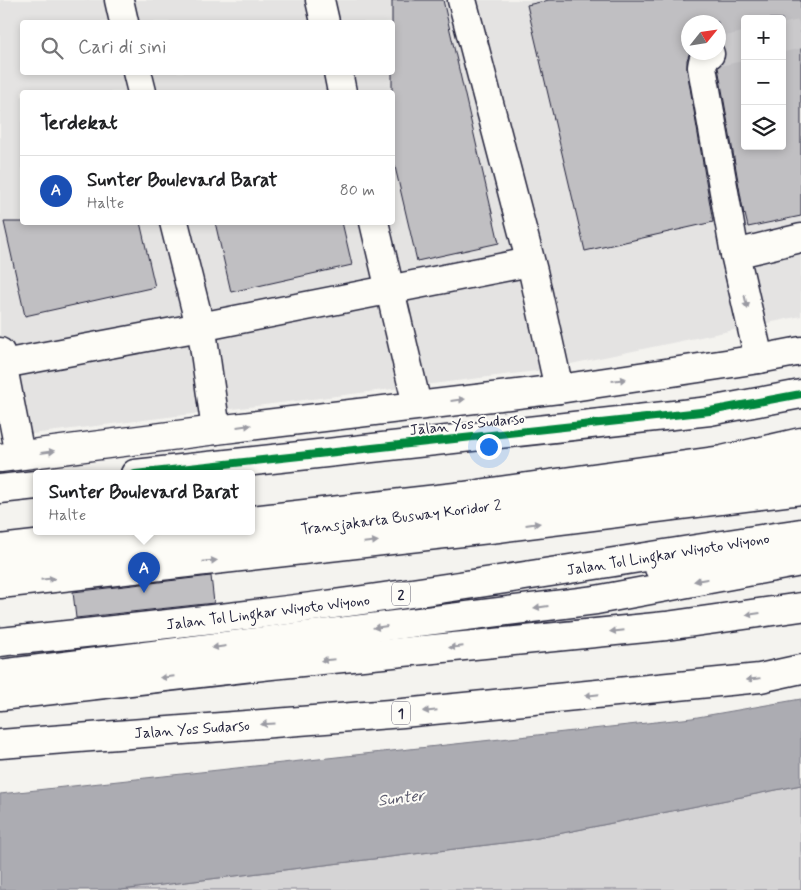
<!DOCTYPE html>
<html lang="id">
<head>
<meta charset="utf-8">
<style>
  body { margin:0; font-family:Mynerve,sans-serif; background:#f6f6f6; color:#202124 }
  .controls { position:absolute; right:15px; top:15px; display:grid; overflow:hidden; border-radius:5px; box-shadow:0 2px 8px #0003 }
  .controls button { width:45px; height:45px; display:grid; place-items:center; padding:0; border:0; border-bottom:1px solid #e0e0e0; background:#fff; color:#202124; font:25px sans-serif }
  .compass { position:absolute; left:681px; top:15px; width:45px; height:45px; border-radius:50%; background:#fff; box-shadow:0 2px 8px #0003; rotate:60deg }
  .you { position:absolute; left:488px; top:446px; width:18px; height:18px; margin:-12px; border:4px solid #fff; border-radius:50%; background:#1a73e8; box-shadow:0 0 0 8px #1a73e833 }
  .badge { display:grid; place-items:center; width:32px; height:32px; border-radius:50%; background:#c8321e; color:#fff; font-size:16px; font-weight:700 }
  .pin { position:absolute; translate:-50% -41px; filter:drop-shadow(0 1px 2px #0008) }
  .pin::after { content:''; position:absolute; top:26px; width:18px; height:15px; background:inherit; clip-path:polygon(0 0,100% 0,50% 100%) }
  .popup { position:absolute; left:33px; top:470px; width:222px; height:65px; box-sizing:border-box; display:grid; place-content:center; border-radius:5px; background:#fff; filter:drop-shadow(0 1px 4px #0005); font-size:16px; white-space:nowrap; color:#757577 }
  .popup b { font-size:19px; color:#202124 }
  .popup::after { content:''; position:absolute; left:50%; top:100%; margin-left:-10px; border:10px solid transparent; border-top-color:#fff }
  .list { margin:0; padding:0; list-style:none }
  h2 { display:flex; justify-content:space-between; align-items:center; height:65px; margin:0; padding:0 20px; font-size:21px }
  h2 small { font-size:16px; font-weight:400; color:#757577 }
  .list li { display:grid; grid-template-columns:32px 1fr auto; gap:15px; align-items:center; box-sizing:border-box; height:70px; padding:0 20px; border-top:1px solid #e0e0e0 }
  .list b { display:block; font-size:19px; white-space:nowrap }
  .list p { margin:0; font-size:16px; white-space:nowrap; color:#757577 }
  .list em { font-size:16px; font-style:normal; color:#757577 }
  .icon { flex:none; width:28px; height:28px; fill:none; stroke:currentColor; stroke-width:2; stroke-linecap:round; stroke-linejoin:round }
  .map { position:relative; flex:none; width:801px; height:890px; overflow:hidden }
  .search { position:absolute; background:#fff; box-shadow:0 2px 8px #0003; left:20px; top:20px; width:375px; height:55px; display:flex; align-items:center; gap:12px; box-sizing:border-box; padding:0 18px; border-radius:5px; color:#757577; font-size:19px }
  .panel { position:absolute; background:#fff; box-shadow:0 2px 8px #0003; left:20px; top:90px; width:375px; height:135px; border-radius:5px }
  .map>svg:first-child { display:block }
  .built { fill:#e4e3e2; fill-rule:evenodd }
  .green { fill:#d5d4d5; stroke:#7c7b88 }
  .water { fill:#acacb2; stroke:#757582 }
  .building { fill:#c0bfc2; stroke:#22223b; fill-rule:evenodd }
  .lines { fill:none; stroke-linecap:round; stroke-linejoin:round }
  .minor-tunnel { stroke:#cac9cb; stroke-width:28; stroke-dasharray:28 14; stroke-linecap:butt }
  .minor-casing { stroke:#22223b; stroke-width:31 }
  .highway-casing { stroke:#22223b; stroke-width:31 }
  .minor { stroke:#fdfcf7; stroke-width:28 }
  .highway { stroke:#fdfcf7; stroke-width:28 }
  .cycleway-casing { stroke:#fdfcf7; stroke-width:11 }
  .cycleway { stroke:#00873e; stroke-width:8 }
  .oneway { fill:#9a9aa2 }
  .labels { text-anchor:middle; stroke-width:4; stroke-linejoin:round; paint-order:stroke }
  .shield { fill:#fdfcf7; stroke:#646373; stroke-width:1 }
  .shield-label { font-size:14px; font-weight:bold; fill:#22223b }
  .street-label { font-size:15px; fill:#22223b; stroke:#fdfcf7 }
  .water-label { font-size:16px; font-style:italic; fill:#59596b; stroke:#fdfcf7 }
</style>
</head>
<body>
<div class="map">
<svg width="801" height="890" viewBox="0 0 801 890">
  <rect width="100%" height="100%" fill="#f4f3ef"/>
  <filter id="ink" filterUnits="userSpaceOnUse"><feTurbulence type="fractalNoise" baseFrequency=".02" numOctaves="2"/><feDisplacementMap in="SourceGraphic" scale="10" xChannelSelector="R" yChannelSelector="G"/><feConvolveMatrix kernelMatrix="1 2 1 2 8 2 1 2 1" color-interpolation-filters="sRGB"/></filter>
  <g filter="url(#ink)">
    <!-- built -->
    <path class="built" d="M0 0H801V316L537 371 0 438ZM745 19H782V146H745ZM22 22H392V72H22ZM688 22H718V52H688ZM22 92H392V222H22Z"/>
    <!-- green -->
    <path class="green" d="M801 785V890H121L528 840Z"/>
    <!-- water -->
    <path class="water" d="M801 699V785L528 840 121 890H0V794L692 718Z"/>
    <!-- building -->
    <g class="building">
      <path d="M392 0H443L499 243 417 261 392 154Z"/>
      <path d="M549 0H801V216L748 227 745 214 744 215 718 67 722 63 725 56 724 48 718 41V22H688V52H690L687 60V70L713 222 585 251 527 5ZM745 19H782V146H745Z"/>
      <path d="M4 222H140L155 287 25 316Z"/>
      <path d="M215 222H342L352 265 231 292Z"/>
      <path d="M211 576 214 603 76 618 73 592Z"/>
    </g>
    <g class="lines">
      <!-- minor-tunnel -->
      <g class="minor-tunnel">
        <path d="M782 38 801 34"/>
        <path d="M718 52 745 46"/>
      </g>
      <defs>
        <g id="minor">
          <path d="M119 0 124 22"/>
          <path d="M320 0 325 22"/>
          <path d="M462 0 533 271 559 389"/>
          <path d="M710 54C703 56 703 61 702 67L735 254 759 359"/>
          <path d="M137 72 142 92"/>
          <path d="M338 72 342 92"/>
          <path d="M174 222 203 338 216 430"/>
          <path d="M374 222 417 405"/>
          <path d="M735 254 801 238"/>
          <path d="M0 352 20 455"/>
          <path d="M3 364 200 327 530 262"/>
          <path d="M0 566 723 479 801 466"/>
          <path d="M659 568 801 548"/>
        </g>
        <g id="highway">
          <path d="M0 458 216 430 559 389 759 359 801 351"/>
          <path d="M135 474 710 411 801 394"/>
          <path d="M0 489 36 485"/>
          <path d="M252 520 464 496 722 460 801 442"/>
          <path d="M0 549 149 532"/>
          <path d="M0 584 498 528 801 490"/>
          <path d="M0 642C106 631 213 620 319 606 480 585 640 557 801 533"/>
          <path d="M0 674 596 600 801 562"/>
          <path d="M0 696 271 665 666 626 801 607"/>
          <path d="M0 744 403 713 760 678 801 669"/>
        </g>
      </defs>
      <!-- minor casing -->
      <use href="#minor" class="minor-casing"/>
      <!-- highway casing -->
      <use href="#highway" class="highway-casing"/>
      <!-- minor -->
      <use href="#minor" class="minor"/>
      <!-- highway -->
      <use href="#highway" class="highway"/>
      <defs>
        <path id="cycleway" d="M135 474 710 411 801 394"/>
      </defs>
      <!-- cycleway casing -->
      <use href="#cycleway" class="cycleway-casing"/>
      <!-- cycleway -->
      <use href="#cycleway" class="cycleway"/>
    </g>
    <!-- one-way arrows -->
    <defs><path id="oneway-solid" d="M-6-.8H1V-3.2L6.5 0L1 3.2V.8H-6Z" transform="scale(1.25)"/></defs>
    <g class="oneway">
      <use href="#oneway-solid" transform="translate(746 302) rotate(77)"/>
      <use href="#oneway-solid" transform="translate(619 380) rotate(-8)"/>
      <use href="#oneway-solid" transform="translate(458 400) rotate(-7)"/>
      <use href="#oneway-solid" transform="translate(244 426) rotate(-7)"/>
      <use href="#oneway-solid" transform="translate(48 452) rotate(-7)"/>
      <use href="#oneway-solid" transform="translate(533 524) rotate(-7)"/>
      <use href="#oneway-solid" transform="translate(371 542) rotate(-6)"/>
      <use href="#oneway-solid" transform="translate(210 561) rotate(-6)"/>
      <use href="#oneway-solid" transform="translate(48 579) rotate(-6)"/>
      <use href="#oneway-solid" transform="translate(701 580) rotate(170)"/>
      <use href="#oneway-solid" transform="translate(541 607) rotate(173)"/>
      <use href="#oneway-solid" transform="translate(753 614) rotate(172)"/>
      <use href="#oneway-solid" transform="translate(380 627) rotate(173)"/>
      <use href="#oneway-solid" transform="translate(617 631) rotate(174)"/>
      <use href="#oneway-solid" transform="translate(219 647) rotate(173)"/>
      <use href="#oneway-solid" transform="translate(456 647) rotate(174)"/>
      <use href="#oneway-solid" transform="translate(328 660) rotate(175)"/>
      <use href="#oneway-solid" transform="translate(167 677) rotate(174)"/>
      <use href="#oneway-solid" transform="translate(753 679) rotate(174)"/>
      <use href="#oneway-solid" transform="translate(592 695) rotate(174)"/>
      <use href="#oneway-solid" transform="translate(430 711) rotate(174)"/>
      <use href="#oneway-solid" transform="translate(268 724) rotate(176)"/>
    </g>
  </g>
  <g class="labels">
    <!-- shield labels -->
    <g class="shield">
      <rect x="392" y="582.5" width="18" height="23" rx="4"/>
      <rect x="392" y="701.5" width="18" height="23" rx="4"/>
    </g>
    <g class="shield-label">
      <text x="401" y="599">2</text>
      <text x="401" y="718">1</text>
    </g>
    <!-- street labels -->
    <g class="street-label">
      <text transform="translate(467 424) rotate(-6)" y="5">Jalan Yos Sudarso</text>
      <text transform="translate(401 517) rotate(-7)" y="5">Transjakarta Busway Koridor 2</text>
      <text transform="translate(668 554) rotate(-9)" y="5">Jalan Tol Lingkar Wiyoto Wiyono</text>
      <text transform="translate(268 612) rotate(-7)" y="5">Jalan Tol Lingkar Wiyoto Wiyono</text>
      <text transform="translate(192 729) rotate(-4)" y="5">Jalan Yos Sudarso</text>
    </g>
    <!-- water labels -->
    <g class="water-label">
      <text transform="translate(401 797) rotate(-7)" y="6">Sunter</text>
    </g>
  </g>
</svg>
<div class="controls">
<button>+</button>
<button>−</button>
<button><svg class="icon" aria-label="layers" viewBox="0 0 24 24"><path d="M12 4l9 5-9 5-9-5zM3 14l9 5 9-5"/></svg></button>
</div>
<svg class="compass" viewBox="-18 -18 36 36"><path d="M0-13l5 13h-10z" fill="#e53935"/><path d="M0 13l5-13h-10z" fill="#757577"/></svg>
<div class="you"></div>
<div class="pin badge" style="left:144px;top:593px;background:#1a4fb4">A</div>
<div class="popup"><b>Sunter Boulevard Barat</b>Halte</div>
<div class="search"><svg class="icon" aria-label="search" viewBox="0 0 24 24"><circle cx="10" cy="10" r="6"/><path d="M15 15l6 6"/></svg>Cari di sini</div>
<section class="panel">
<h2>Terdekat<small></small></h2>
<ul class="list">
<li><span class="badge" style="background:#1a4fb4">A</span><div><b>Sunter Boulevard Barat</b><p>Halte</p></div><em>80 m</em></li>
</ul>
</section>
</div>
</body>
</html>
